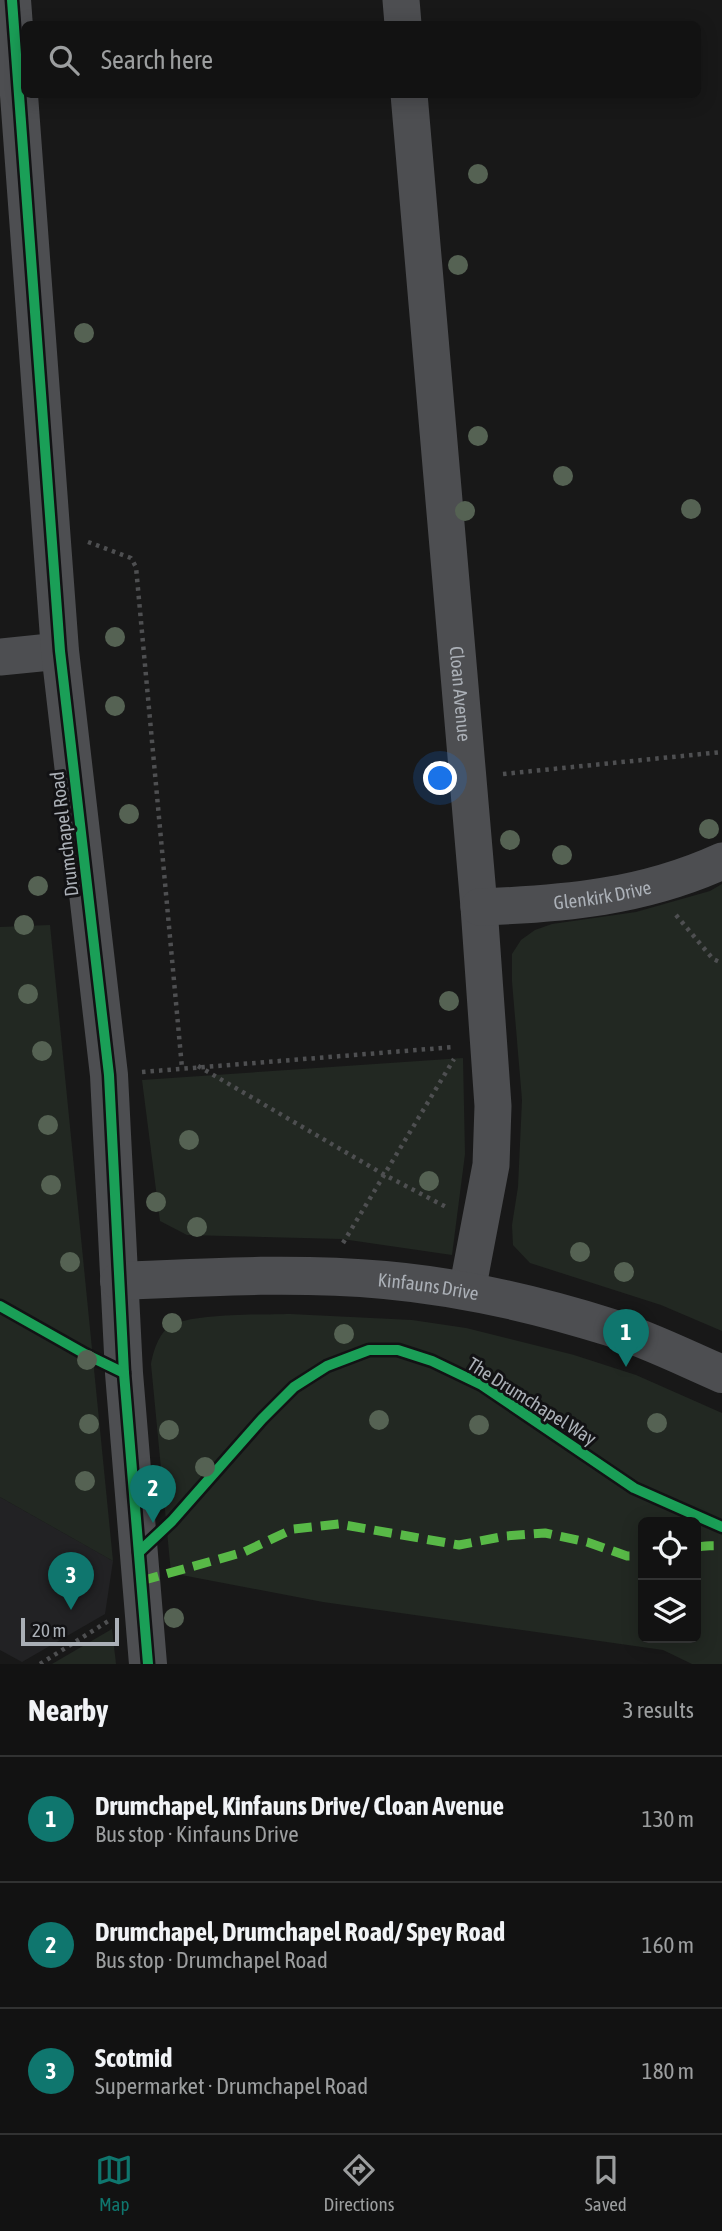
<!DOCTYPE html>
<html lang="en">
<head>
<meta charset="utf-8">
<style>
  body { margin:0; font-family:"Asap Condensed",sans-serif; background:#1b1b1b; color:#f1f3f6 }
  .controls { position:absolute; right:21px; bottom:21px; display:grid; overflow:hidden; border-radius:10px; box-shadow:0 4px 18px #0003 }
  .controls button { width:63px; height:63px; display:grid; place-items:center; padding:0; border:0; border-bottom:2px solid #313232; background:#121212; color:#f1f3f6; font:35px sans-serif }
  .scale { position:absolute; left:21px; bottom:18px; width:98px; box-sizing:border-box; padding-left:7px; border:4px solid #abb0b7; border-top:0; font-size:19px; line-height:24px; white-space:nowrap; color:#abb0b7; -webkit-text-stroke:5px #121214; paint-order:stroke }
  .you { position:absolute; left:441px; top:779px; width:24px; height:24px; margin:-18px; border:5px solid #fff; border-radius:50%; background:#1a73e8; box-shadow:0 0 0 10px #1a73e833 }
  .badge { display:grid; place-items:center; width:46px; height:46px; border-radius:50%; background:#0f766e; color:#fff; font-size:23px; font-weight:700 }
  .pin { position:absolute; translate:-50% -58px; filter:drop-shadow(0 2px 4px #0008) }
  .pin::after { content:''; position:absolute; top:37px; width:24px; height:21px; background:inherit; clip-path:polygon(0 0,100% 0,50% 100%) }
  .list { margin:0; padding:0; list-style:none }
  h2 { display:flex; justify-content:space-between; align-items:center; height:91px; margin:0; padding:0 28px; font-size:30px }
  h2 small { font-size:23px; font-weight:400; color:#9c9e9f }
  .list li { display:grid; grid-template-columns:46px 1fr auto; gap:21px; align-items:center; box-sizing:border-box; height:126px; padding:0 28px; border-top:2px solid #313232 }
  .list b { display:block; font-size:26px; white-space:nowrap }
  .list p { margin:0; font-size:23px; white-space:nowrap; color:#9c9e9f }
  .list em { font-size:23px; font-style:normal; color:#9c9e9f }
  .icon { flex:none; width:38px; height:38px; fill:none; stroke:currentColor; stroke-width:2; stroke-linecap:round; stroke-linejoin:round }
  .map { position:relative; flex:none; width:722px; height:1664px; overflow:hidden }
  .search { position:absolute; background:#121212; box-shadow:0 4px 18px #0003; left:21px; right:21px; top:21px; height:77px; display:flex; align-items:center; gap:18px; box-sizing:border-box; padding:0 24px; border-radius:10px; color:#9c9e9f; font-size:26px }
  .sheet { height:469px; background:#121212 }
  nav { display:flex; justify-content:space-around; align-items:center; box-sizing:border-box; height:98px; border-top:2px solid #313232; background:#121212; font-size:19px; color:#9c9e9f }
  nav a { display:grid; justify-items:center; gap:4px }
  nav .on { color:#0f766e }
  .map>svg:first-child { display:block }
  .built { fill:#222224 }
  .green { fill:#222822; fill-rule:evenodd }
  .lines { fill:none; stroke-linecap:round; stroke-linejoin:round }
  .path { stroke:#4e4f51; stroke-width:4.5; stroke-dasharray:3.5 5; stroke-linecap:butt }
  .minor { stroke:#4d4e51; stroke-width:37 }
  .tertiary { stroke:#4d4e51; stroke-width:38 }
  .quiet { stroke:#58b947; stroke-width:9; stroke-dasharray:18 9; stroke-linecap:butt }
  .cycleway-casing { stroke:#121214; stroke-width:15 }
  .cycleway { stroke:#1a9f57; stroke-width:10 }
  .tree { fill:#556253 }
  .labels { text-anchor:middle; stroke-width:6; stroke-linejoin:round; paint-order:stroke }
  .street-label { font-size:19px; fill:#abb0b7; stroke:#121214 }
</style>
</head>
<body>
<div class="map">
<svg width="722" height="1664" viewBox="0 0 722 1664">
  <rect width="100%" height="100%" fill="#181818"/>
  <!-- built -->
  <path class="built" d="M0 1497 113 1561 105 1614 22 1662 0 1650Z"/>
  <!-- green -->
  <g class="green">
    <path d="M722 884V1331L661 1305 530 1263 513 1245 512 1225 518 1187 522 1100 512 981V954L521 940 535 930 552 924 636 912 710 891Z"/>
    <path d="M50 925 113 1561 0 1497V927Z"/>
    <path d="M463 1058 465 1154 452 1255 342 1239 187 1235 160 1221 142 1080Z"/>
    <path d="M290 1314 412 1320 466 1328 574 1355 636 1375 722 1413V1664H692L663 1650 323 1602 171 1573 151 1364C153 1352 159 1333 170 1326 193 1313 262 1315 290 1314ZM643 1522H696V1638H643Z"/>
    <path d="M112 1629 116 1664H52Z"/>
  </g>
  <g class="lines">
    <!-- path -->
    <g class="path">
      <path d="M88 542 131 558 136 567 182 1068"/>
      <path d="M503 774 722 752"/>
      <path d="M676 915 713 959 722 963"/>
      <path d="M198 1066 383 1174 448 1208"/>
      <path d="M142 1072 454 1047"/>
      <path d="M343 1243 454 1059"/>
      <path d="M0 1306 88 1356"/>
      <path d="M40 1664 110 1620"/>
    </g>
    <!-- minor -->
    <g class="minor">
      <path d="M401 0 403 24"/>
      <path id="s1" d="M409 94 479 907 493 1106 491 1165 467 1291"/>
      <path d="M0 657 60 651"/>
      <path id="s2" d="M479 907C564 904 643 897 722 861"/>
    </g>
    <!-- tertiary -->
    <g class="tertiary">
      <path d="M12 0 60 651 109 1075 124 1373 148 1664"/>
      <path id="s3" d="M119 1281C207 1277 297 1272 385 1280 461 1287 536 1304 609 1327 647 1339 685 1358 722 1374"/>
    </g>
    <!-- quiet -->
    <g class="quiet">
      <path d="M696 1548C705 1544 712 1547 722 1545"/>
      <path d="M141 1581 244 1552 293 1529 339 1524 459 1545 506 1536 545 1533 587 1542 627 1556H643"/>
    </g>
    <defs>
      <g id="cycleway">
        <path d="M12 0 60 651 109 1075 124 1373 148 1664"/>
        <path d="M0 1306 85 1354 124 1373"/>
        <path d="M139 1552 172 1521 262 1419 294 1387 327 1366 369 1350H398L432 1361 482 1385 634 1488 722 1527"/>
      </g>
    </defs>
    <!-- cycleway casing -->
    <use href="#cycleway" class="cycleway-casing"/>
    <!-- cycleway -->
    <use href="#cycleway" class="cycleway"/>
  </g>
  <!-- trees -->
  <g class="tree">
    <circle cx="478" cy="174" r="10"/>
    <circle cx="458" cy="265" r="10"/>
    <circle cx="84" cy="333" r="10"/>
    <circle cx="478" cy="436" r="10"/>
    <circle cx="563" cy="476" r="10"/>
    <circle cx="691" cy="509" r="10"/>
    <circle cx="465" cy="511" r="10"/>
    <circle cx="115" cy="637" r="10"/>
    <circle cx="115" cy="706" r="10"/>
    <circle cx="129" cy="814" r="10"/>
    <circle cx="709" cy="829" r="10"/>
    <circle cx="510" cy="840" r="10"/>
    <circle cx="562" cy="855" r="10"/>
    <circle cx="38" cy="886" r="10"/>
    <circle cx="24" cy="925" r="10"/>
    <circle cx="28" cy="994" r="10"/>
    <circle cx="449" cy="1001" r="10"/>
    <circle cx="42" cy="1051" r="10"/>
    <circle cx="48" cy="1125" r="10"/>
    <circle cx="189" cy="1140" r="10"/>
    <circle cx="429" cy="1181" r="10"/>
    <circle cx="51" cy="1185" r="10"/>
    <circle cx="156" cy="1202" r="10"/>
    <circle cx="197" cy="1227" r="10"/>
    <circle cx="580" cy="1252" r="10"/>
    <circle cx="70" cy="1262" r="10"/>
    <circle cx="624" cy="1272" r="10"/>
    <circle cx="172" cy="1323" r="10"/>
    <circle cx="344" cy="1334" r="10"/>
    <circle cx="87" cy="1360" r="10"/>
    <circle cx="379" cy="1420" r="10"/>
    <circle cx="657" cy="1423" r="10"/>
    <circle cx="89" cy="1424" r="10"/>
    <circle cx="479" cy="1425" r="10"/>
    <circle cx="169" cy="1430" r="10"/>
    <circle cx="205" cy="1467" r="10"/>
    <circle cx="85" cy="1481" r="10"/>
    <circle cx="174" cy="1618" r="10"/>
  </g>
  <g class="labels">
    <!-- street labels -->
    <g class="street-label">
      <text dy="7" stroke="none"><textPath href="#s1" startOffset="602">Cloan Avenue</textPath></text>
      <text transform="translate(64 834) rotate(-97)" y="7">Drumchapel Road</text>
      <text dy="7" stroke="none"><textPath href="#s2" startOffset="124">Glenkirk Drive</textPath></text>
      <text dy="7" stroke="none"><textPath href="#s3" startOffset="310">Kinfauns Drive</textPath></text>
      <text transform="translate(532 1401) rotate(32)" y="7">The Drumchapel Way</text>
    </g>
  </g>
</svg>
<div class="controls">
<button><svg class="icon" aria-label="locate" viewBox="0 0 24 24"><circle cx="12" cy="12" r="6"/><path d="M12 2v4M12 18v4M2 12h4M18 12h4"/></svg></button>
<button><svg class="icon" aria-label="layers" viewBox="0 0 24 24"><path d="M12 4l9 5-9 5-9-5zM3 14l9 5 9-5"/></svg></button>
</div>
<div class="scale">20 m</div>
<div class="you"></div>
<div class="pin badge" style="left:626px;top:1367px">1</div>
<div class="pin badge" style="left:153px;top:1523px">2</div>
<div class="pin badge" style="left:71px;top:1610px">3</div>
<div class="search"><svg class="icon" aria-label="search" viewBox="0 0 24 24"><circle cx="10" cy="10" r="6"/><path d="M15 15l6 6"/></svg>Search here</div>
</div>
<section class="sheet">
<h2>Nearby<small>3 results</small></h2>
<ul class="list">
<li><span class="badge">1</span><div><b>Drumchapel, Kinfauns Drive/ Cloan Avenue</b><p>Bus stop · Kinfauns Drive</p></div><em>130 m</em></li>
<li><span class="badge">2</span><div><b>Drumchapel, Drumchapel Road/ Spey Road</b><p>Bus stop · Drumchapel Road</p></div><em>160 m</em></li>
<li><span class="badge">3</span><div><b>Scotmid</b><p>Supermarket · Drumchapel Road</p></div><em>180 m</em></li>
</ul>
</section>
<nav>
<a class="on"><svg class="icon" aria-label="map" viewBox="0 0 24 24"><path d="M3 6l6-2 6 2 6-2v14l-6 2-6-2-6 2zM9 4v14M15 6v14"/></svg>Map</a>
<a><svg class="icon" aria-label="directions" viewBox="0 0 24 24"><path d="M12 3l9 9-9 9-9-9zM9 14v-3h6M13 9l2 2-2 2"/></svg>Directions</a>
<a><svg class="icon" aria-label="saved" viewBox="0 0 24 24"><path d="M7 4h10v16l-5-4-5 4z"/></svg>Saved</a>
</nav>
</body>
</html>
